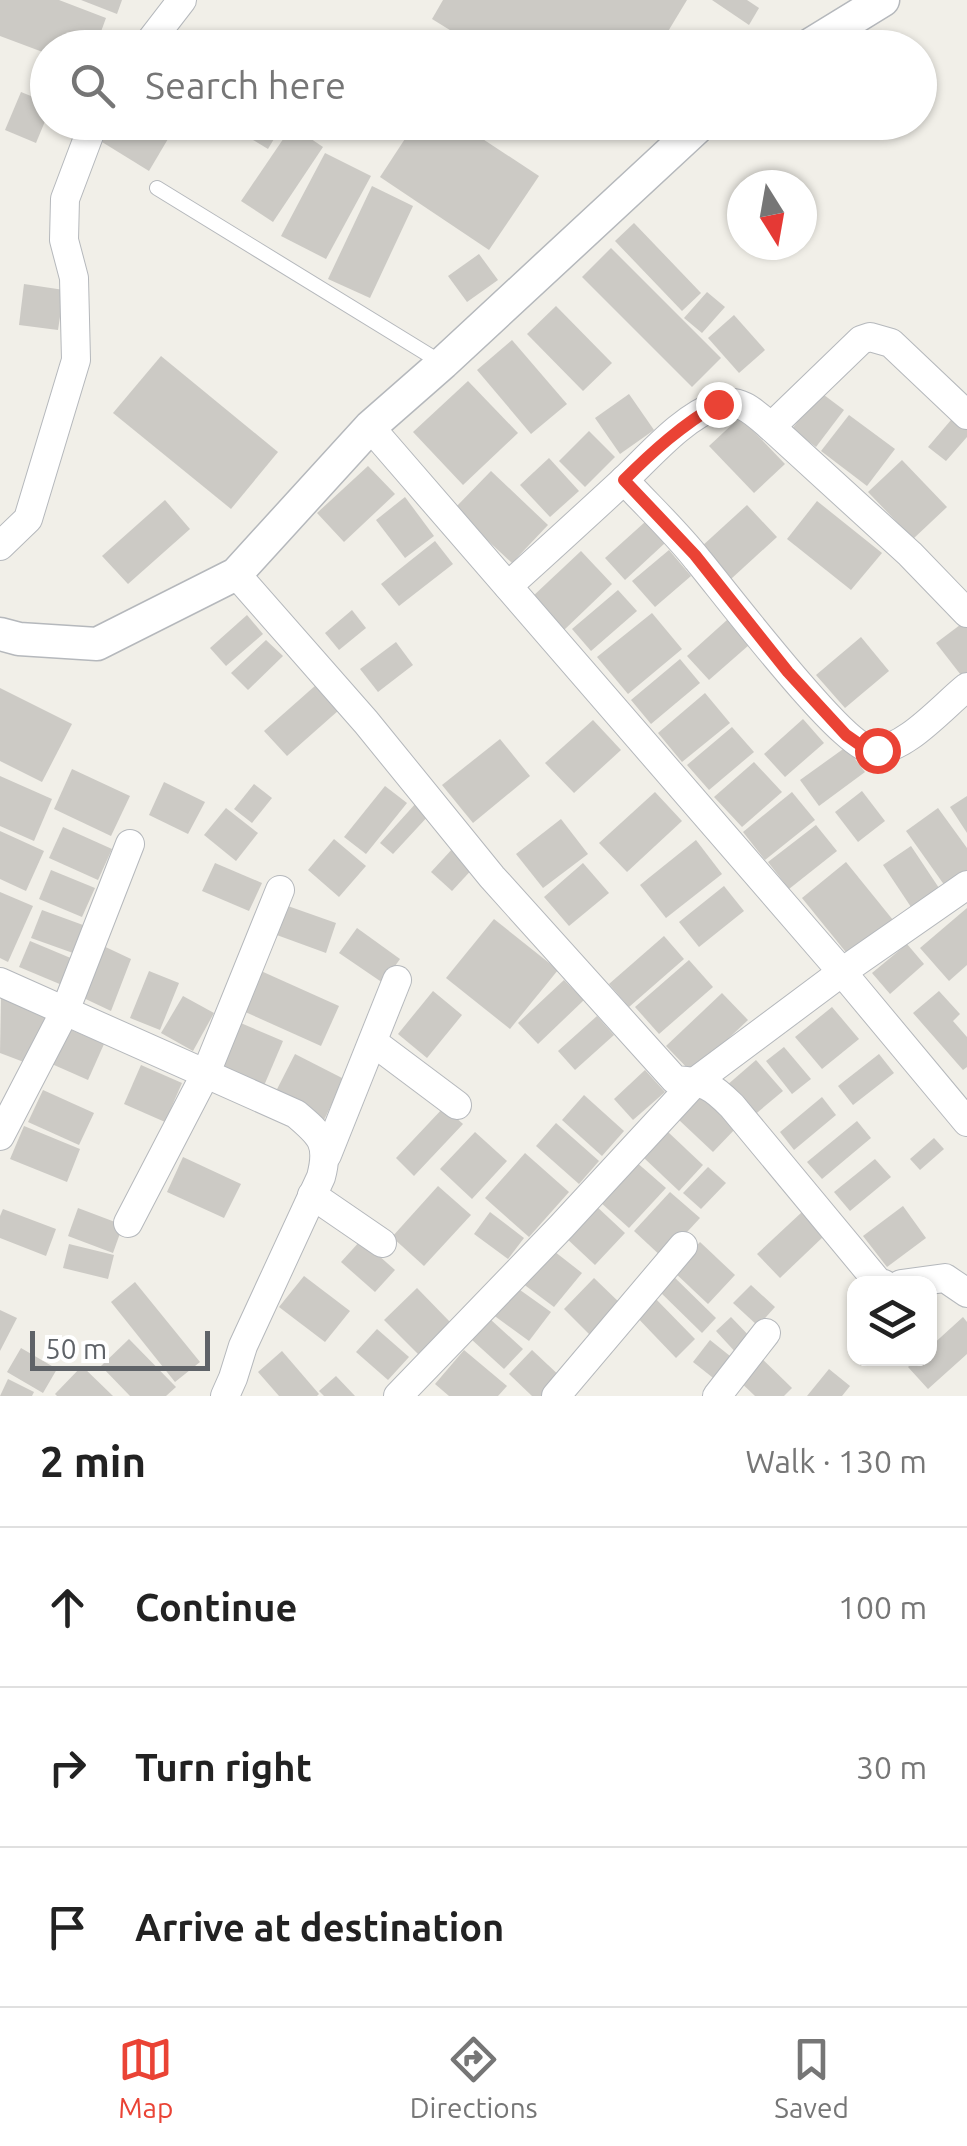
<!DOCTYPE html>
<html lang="en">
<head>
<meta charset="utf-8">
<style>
  body { margin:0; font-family:Ubuntu,sans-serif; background:#f6f6f6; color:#222 }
  .controls { position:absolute; right:30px; bottom:30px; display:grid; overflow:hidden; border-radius:20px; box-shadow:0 2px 8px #0004 }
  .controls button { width:90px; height:90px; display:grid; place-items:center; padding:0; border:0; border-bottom:2px solid #e0e0e0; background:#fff; color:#222; font:50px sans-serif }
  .compass { position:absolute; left:727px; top:170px; width:90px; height:90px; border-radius:50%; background:#fff; box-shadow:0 2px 8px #0004; rotate:169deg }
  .scale { position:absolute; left:30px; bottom:25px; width:180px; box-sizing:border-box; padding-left:10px; border:5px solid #5f6368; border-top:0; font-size:28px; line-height:35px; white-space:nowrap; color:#5f6368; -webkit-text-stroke:8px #fff; paint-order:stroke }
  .stop { position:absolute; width:30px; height:30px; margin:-22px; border:8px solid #ea4335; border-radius:50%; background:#fff }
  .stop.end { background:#ea4335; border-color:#fff; box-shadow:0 2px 10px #0008 }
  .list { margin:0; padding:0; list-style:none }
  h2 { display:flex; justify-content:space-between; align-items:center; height:130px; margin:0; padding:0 40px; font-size:42px }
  h2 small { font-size:32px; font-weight:400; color:#767676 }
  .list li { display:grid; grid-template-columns:65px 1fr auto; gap:30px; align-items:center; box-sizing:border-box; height:160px; padding:0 40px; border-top:2px solid #e0e0e0 }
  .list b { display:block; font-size:38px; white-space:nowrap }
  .list em { font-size:32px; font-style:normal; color:#767676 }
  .icon { flex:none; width:55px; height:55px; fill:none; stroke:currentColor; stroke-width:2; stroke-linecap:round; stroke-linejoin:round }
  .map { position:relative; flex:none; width:967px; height:1396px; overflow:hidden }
  .search { position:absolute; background:#fff; box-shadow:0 2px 8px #0004; left:30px; right:30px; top:30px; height:110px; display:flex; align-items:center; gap:25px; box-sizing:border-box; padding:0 35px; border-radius:55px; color:#767676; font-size:38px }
  .sheet { height:610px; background:#fff }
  nav { display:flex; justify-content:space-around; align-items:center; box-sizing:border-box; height:140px; border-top:2px solid #e0e0e0; background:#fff; font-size:28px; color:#767676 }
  nav a { display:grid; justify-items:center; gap:5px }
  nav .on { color:#ea4335 }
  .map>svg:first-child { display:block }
  .building { fill:#cccac5 }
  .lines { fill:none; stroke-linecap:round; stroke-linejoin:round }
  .service-casing { stroke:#b5b8bc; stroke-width:16 }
  .minor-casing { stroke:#b5b8bc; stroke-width:30 }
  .tertiary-casing { stroke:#b5b8bc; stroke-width:35 }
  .service { stroke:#fff; stroke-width:14 }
  .minor { stroke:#fff; stroke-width:28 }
  .tertiary { stroke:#fff; stroke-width:32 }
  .route { stroke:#ea4335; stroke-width:12 }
</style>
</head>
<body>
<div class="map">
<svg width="967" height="1396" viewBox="0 0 967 1396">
  <rect width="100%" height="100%" fill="#f1efe8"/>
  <!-- building -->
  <g class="building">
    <path d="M0 0H59L106 18 95 48H48V54L0 36Z"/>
    <path d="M81 0H122L117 14Z"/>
    <path d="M443 0H687L658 48H479L432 19Z"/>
    <path d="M712 0H747L759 8 749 25Z"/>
    <path d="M21 92 48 103V114L36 143 5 130Z"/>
    <path d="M114 122H178L149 171 102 142Z"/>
    <path d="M223 122H284L268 149Z"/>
    <path d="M416 122H457L539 176 489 250 380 177Z"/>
    <path d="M292 126 323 147 273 222 241 201Z"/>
    <path d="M325 153 371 176 326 259 281 236Z"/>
    <path d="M372 186 413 206 370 298 328 279Z"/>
    <path d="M634 223 701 293 682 311 615 241Z"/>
    <path d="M611 248 721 358 692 387 582 277Z"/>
    <path d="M479 254 498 280 467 302 448 276Z"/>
    <path d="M24 284 64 290 58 330 19 325Z"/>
    <path d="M707 292 725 307 702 333 684 318Z"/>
    <path d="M556 306 612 363 583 391 527 334Z"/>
    <path d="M734 315 765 350 739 373 708 338Z"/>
    <path d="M512 340 567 404 531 434 477 370Z"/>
    <path d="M161 356 278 452 231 509 113 413Z"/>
    <path d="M468 381 518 433 463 485 413 432Z"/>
    <path d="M820 392 844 410 816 447 792 429Z"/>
    <path d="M629 394 654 430 620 454 595 418Z"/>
    <path d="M957 413 967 421V437L946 461 928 447Z"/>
    <path d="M849 415 895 449 867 486 821 451Z"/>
    <path d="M740 417 785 464 754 493 709 446Z"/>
    <path d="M589 431 615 457 585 487 559 461Z"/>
    <path d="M549 458 579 491 550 517 520 485Z"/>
    <path d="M902 460 947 507 913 539 868 492Z"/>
    <path d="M368 466 395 494 344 542 317 513Z"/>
    <path d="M491 471 548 525 512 563 454 509Z"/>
    <path d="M405 497 434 536 405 558 376 520Z"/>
    <path d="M165 500 190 529 128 584 102 556Z"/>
    <path d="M817 501 882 553 851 590 787 539Z"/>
    <path d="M747 505 777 537 731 579 701 547Z"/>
    <path d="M645 522 665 543 625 580 605 558Z"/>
    <path d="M435 541 453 564 399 606 381 584Z"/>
    <path d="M669 550 691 576 655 607 632 581Z"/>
    <path d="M581 551 612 584 563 631 531 598Z"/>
    <path d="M618 590 637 611 591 651 572 629Z"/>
    <path d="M352 610 366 628 339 650 325 633Z"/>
    <path d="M652 613 682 649 628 694 597 657Z"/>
    <path d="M247 615 263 634 226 666 210 648Z"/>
    <path d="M727 620 749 645 709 680 687 656Z"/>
    <path d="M964 622 967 625V676L964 679 936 643Z"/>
    <path d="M861 637 889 671 845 708 816 675Z"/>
    <path d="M266 640 283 656 248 690 231 673Z"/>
    <path d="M396 642 413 665 378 692 360 669Z"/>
    <path d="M680 659 700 683 651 724 631 700Z"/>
    <path d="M316 685 339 710 287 756 264 731Z"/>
    <path d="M0 688 72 724 42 782 0 761Z"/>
    <path d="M705 693 730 723 682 762 658 733Z"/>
    <path d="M803 719 824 743 785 777 764 754Z"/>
    <path d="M593 720 621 750 574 793 545 763Z"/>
    <path d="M732 727 754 752 709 790 687 765Z"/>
    <path d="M500 739 530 776 473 823 442 785Z"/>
    <path d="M846 747 865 772 819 806 800 780Z"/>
    <path d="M754 762 782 792 742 827 714 797Z"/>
    <path d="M72 769 130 796 111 836 54 809Z"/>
    <path d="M0 776 52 799 34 841 0 826Z"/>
    <path d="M164 782 205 802 188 834 149 815Z"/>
    <path d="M254 784 272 798 252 823 234 809Z"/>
    <path d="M385 786 407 803 366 854 344 837Z"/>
    <path d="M862 791 885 821 858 842 835 812Z"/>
    <path d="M655 792 682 821 627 872 599 843Z"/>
    <path d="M792 792 815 820 765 860 743 832Z"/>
    <path d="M967 796V833L950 807Z"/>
    <path d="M417 802 430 814 393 854 380 843Z"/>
    <path d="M226 808 258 833 236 861 204 835Z"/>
    <path d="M938 808 967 848V871L945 886 906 831Z"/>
    <path d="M561 819 588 854 543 888 516 854Z"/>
    <path d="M816 825 837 851 789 889 768 862Z"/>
    <path d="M63 827 112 849 98 880 49 858Z"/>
    <path d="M0 831 44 851 26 891 0 879Z"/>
    <path d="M334 839 366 866 339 897 308 870Z"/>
    <path d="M696 840 722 874 666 918 640 885Z"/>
    <path d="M455 846 476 865 452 891 431 872Z"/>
    <path d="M911 846 939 888 911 907 883 865Z"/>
    <path d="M846 862 893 920 849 956 802 898Z"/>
    <path d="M215 863 262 883 249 911 202 891Z"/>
    <path d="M583 863 609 893 569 926 544 897Z"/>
    <path d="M51 870 95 888 82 917 39 899Z"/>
    <path d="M724 886 744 911 699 947 679 922Z"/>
    <path d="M0 892 33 906 8 962 0 958Z"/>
    <path d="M285 905 336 923 326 953 274 934Z"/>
    <path d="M967 908V965L949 981 920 948Z"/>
    <path d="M42 910 83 925 73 953 31 938Z"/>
    <path d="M494 919 558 970 510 1029 446 978Z"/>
    <path d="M357 928 400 959 383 983 339 953Z"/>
    <path d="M664 936 684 959 629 1007 609 984Z"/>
    <path d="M30 941 73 959 62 985 19 967Z"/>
    <path d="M97 943 131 959 111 1011 73 993Z"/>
    <path d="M907 944 924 964 890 994 872 973Z"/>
    <path d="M689 960 713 987 659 1034 635 1007Z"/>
    <path d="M149 971 179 983 160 1030 130 1018Z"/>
    <path d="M261 971 339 1006 321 1046 243 1011Z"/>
    <path d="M564 980 584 1000 538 1044 518 1023Z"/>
    <path d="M433 991 462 1015 427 1058 398 1034Z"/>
    <path d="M939 991 960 1014 953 1021 967 1037V1067L963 1070 913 1013Z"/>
    <path d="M722 993 748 1020 692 1073 666 1046Z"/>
    <path d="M183 996 214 1013 193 1051 161 1033Z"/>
    <path d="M1 998 49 1017 29 1064 0 1053Z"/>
    <path d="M832 1007 859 1039 822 1069 795 1037Z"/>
    <path d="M597 1016 614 1035 575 1070 558 1051Z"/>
    <path d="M236 1021 283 1041 263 1088 216 1069Z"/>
    <path d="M60 1025 104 1044 88 1080 45 1061Z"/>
    <path d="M784 1047 811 1079 792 1094 766 1061Z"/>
    <path d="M295 1054 344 1079 323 1122 273 1097Z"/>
    <path d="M879 1054 894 1073 853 1105 838 1086Z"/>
    <path d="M756 1060 783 1091 752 1117 726 1086Z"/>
    <path d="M141 1065 182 1083 165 1122 124 1104Z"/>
    <path d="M645 1070 665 1092 633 1120 614 1099Z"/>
    <path d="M43 1090 94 1113 79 1145 28 1122Z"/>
    <path d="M584 1095 624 1131 602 1156 562 1120Z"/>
    <path d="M703 1095 737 1127 713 1152 679 1120Z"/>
    <path d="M822 1097 836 1115 794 1150 780 1132Z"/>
    <path d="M444 1107 463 1124 414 1176 396 1158Z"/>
    <path d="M857 1121 871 1138 822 1179 807 1162Z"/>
    <path d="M556 1123 599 1161 579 1184 536 1146Z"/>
    <path d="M24 1126 80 1149 67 1182 10 1159Z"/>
    <path d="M475 1132 507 1161 472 1199 440 1169Z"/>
    <path d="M668 1132 703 1165 679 1191 644 1158Z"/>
    <path d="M934 1138 944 1149 920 1170 910 1159Z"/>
    <path d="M525 1153 569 1192 529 1237 485 1198Z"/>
    <path d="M183 1157 241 1184 224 1218 167 1192Z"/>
    <path d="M875 1159 891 1177 850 1211 834 1192Z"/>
    <path d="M635 1161 666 1188 629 1228 599 1201Z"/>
    <path d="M708 1167 726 1183 701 1209 683 1193Z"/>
    <path d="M438 1186 471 1215 424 1266 392 1237Z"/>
    <path d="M670 1192 700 1218 663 1258 634 1231Z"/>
    <path d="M595 1205 625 1233 595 1265 565 1237Z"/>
    <path d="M903 1206 926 1238 887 1267 863 1236Z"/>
    <path d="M78 1208 123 1225 113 1253 68 1236Z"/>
    <path d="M3 1209 56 1229 46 1256 0 1238V1216Z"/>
    <path d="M490 1212 524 1238 508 1259 474 1234Z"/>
    <path d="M802 1212 824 1236 780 1278 757 1254Z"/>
    <path d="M361 1240 395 1270 375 1292 341 1262Z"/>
    <path d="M700 1242 735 1275 708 1304 673 1271Z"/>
    <path d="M69 1244 114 1255 108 1279 63 1268Z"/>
    <path d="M550 1248 582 1273 554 1307 522 1283Z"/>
    <path d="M670 1273 716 1318 702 1333 656 1288Z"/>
    <path d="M304 1276 350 1311 325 1342 279 1307Z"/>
    <path d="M594 1278 623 1306 592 1337 564 1309Z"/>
    <path d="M135 1282 200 1362 175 1382 111 1302Z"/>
    <path d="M513 1285 551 1312 529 1341 492 1314Z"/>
    <path d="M751 1285 775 1307 758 1326 733 1303Z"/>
    <path d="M417 1288 451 1323 418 1354 384 1320Z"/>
    <path d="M651 1294 695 1339 676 1358 632 1312Z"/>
    <path d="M0 1310 17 1318 0 1351Z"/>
    <path d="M731 1317 755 1342 739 1356 716 1331Z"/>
    <path d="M963 1317 967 1322V1354L928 1389 908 1367 917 1358H930V1347Z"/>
    <path d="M490 1319 523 1349 504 1369 471 1339Z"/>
    <path d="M377 1329 409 1357 388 1380 356 1352Z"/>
    <path d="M129 1339 176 1387 166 1396H130L101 1366Z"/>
    <path d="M710 1340 735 1360 717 1381 693 1362Z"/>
    <path d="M21 1348 57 1369 43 1393 7 1372Z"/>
    <path d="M464 1350 507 1386 498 1396H449L435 1384Z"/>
    <path d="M532 1350 563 1379 547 1396H532L509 1374Z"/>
    <path d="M282 1351 319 1394 317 1396H279L258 1372Z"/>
    <path d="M757 1354 792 1388 784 1396H755L735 1377Z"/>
    <path d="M82 1366 113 1396H57L55 1394Z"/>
    <path d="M829 1369 850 1386 842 1396H807Z"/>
    <path d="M336 1376 355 1396H324L319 1391Z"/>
    <path d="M8 1379 34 1392 32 1396H0Z"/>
  </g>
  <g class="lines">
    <defs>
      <path id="service" d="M157 188 442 363"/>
      <g id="minor">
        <path d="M145 48 182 0"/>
        <path d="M370 427 842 972 967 1122"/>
        <path d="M771 427 861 340 870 337 891 343 967 415"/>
        <path d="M624 480C648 506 675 531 697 559 723 590 842 748 873 750 904 752 943 706 967 687"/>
        <path d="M0 546 28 519 76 360 74 278 64 240 65 199 94 122"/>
        <path d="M236 574 366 722 492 877 675 1080C705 1082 711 1085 732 1106L878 1282 884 1284"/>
        <path d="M508 586C546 552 584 517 622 482 649 457 682 417 718 405 740 397 755 413 771 427L910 554 967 613"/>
        <path d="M0 982 296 1114C321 1135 330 1143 321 1177L243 1346 233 1378 225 1396"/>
        <path d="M373 1042 457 1105"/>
        <path d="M0 1136 65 1011 130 844"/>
        <path d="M327 1155 397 980"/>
        <path d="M312 1195 382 1243"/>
        <path d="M128 1223 206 1073 280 890"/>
        <path d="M901 1284 945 1278 967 1293"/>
        <path d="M398 1396 561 1227 696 1081 842 972 967 885"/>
        <path d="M556 1396 683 1246"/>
        <path d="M717 1396 766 1333"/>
      </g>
      <g id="tertiary">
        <path d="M805 48 883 0"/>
        <path d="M0 634 19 639 97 644 236 574 370 427 443 363 703 122"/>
      </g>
    </defs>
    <!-- service casing -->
    <use href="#service" class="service-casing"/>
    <!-- minor casing -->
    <use href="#minor" class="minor-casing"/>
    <!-- tertiary casing -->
    <use href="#tertiary" class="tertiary-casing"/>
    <!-- service -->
    <use href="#service" class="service"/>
    <!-- minor -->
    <use href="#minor" class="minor"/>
    <!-- tertiary -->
    <use href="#tertiary" class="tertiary"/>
  </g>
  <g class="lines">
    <!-- route -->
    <path class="route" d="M718 404C682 425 653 451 624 480L695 555 788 672 846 735 866 749 877 750"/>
  </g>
</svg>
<div class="controls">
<button><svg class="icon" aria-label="layers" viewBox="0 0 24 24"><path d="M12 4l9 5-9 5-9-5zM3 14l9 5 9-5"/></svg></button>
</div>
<svg class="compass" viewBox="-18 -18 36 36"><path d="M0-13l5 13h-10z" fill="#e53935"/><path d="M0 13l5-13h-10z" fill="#767676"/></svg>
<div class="scale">50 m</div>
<div class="stop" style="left:877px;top:750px"></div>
<div class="stop end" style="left:718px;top:404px"></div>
<div class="search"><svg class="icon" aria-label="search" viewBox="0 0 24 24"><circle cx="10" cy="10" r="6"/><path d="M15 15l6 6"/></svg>Search here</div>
</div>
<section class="sheet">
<h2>2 min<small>Walk · 130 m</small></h2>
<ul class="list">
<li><svg class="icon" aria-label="ahead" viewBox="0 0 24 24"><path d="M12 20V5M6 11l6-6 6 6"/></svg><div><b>Continue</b></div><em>100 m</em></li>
<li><svg class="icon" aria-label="right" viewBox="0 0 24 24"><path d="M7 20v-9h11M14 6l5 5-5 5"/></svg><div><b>Turn right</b></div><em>30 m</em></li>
<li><svg class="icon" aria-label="arrive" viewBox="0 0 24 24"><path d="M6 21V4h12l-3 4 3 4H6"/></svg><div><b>Arrive at destination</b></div></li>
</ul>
</section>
<nav>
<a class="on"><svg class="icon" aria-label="map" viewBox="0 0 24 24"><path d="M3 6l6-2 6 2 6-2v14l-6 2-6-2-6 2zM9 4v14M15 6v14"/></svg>Map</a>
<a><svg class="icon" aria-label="directions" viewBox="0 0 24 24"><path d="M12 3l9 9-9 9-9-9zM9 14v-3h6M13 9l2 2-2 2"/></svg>Directions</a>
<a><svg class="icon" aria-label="saved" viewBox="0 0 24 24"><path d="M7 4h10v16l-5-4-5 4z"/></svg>Saved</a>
</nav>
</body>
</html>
